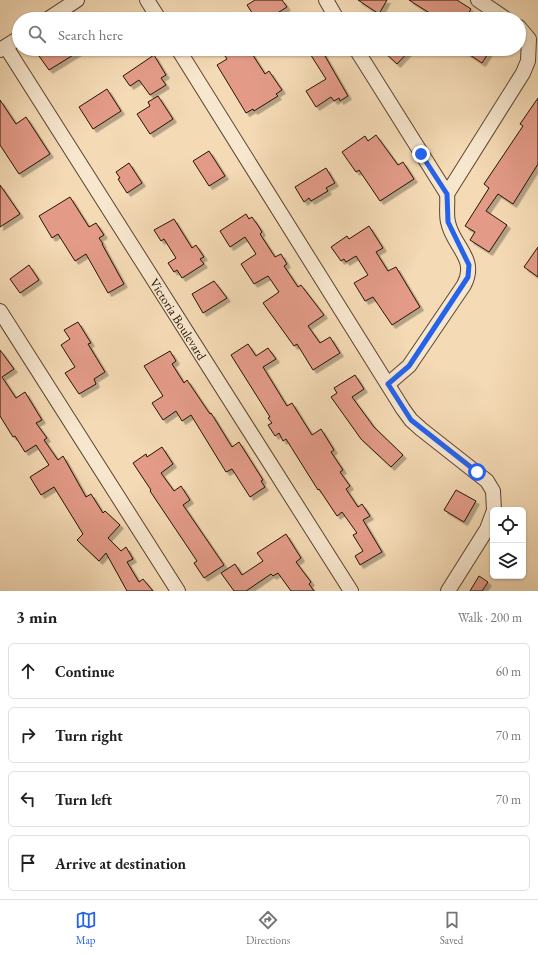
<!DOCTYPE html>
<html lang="en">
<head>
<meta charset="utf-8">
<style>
  body { margin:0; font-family:"EB Garamond",serif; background:#f6f6f6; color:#202124 }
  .controls { position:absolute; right:12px; bottom:12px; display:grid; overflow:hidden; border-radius:6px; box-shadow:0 1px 3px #0004 }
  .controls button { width:36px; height:36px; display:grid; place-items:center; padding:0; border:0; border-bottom:1px solid #e0e0e0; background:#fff; color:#202124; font:20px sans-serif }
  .stop { position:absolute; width:12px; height:12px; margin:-9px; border:3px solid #2563eb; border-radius:50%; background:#fff }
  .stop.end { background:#2563eb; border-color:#fff; box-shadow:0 1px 4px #0008 }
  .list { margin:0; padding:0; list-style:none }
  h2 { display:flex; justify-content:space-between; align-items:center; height:52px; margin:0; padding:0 16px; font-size:17px }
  h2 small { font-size:13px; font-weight:400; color:#757577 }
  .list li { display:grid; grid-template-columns:26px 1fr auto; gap:12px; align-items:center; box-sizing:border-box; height:56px; margin:0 8px 8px; padding:0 8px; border:1px solid #e0e0e0; border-radius:6px }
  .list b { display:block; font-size:15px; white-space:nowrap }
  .list em { font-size:13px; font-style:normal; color:#757577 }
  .icon { flex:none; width:22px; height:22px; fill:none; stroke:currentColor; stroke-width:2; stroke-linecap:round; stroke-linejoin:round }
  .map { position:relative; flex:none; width:538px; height:591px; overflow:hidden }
  .search { position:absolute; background:#fff; box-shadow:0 1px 3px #0004; left:12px; right:12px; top:12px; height:44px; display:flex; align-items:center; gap:10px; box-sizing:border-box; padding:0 14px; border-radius:22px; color:#757577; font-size:15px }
  .sheet { height:308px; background:#fff }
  nav { display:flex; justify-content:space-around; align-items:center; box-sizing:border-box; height:56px; border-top:1px solid #e0e0e0; background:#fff; font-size:11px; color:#757577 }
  nav a { display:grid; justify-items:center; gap:2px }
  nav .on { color:#2563eb }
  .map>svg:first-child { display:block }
  .building { fill:#e39b88; stroke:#261302; filter:url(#shadow) }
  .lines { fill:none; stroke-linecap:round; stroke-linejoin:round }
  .minor-casing { stroke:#5a452f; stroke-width:16 }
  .minor { stroke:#f8e7cf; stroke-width:14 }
  .route { stroke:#2563eb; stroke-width:5 }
  .labels { text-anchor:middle; stroke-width:4; stroke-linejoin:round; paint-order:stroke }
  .street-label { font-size:13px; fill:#261302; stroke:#f8e7cf }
</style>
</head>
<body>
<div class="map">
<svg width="538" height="591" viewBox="0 0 538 591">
  <defs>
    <filter id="shadow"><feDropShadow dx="3.5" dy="3.5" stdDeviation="0" flood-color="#0004"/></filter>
  </defs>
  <rect width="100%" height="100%" fill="#f4dab5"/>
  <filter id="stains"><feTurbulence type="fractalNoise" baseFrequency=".005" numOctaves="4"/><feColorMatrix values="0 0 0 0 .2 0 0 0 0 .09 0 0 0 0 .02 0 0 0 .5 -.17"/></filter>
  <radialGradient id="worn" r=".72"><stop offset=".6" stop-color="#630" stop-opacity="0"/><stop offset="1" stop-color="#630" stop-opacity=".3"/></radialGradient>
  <!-- building -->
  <g class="building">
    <path d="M255 0H282L287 7 268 19H256L247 5Z"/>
    <path d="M358 0H387L379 14Z"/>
    <path d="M409 0H457L471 9 465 19H439Z"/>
    <path d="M50 49H83L49 70 39 56Z"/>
    <path d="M236 49H249L265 74 269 71 282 90 276 94 278 96 254 111 253 109 246 113 217 65 227 59 225 56Z"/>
    <path d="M307 49H321L348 96 340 101 339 98 334 101 331 97 316 107 306 91 326 79Z"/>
    <path d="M381 49H411L397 64Z"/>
    <path d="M461 49H491L482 63Z"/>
    <path d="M154 55 166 75 161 78 166 85 150 95 139 80 130 86 123 76Z"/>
    <path d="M107 89 121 111 93 129 79 107Z"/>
    <path d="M158 96 173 119 150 134 137 114 150 106 148 102Z"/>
    <path d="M538 98V164L513 204 498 194 486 211 507 225 489 252 470 240 475 232 465 226 489 188 484 184 523 126 520 124Z"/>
    <path d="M0 100 16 124 26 117 50 154 19 174 0 145Z"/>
    <path d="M376 135 398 165 403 162 414 179 380 201 359 170 356 172 342 152 365 136 368 141Z"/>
    <path d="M209 151 225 176 209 186 193 161Z"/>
    <path d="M129 163 142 183 127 193 118 179 120 178 116 172Z"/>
    <path d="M326 168 335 183 326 188 328 191 311 201 309 198 304 202 295 187Z"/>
    <path d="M0 185 20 214 0 227Z"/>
    <path d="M70 197 89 227 96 223 104 235 99 238 103 244H102L124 284 108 293 86 254 75 261 58 234 52 238 39 216Z"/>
    <path d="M246 214 249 219 252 217 259 227 262 232 260 234 275 257 281 254 287 264 284 266 298 287 301 285 324 315 308 326 320 343 330 337 340 353 313 370 297 344 294 346 263 303 279 292 268 276 254 284 241 264 256 254 245 237 230 247 220 231Z"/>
    <path d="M174 219 192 248 196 245 204 257 200 259 204 264 182 278 177 270 174 272 168 263 176 258 164 239 161 241 154 230Z"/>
    <path d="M369 226 383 248 376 252 388 271 396 267 420 307 392 325 373 297 365 301 354 283 368 275 356 256 346 262 344 259 341 261 331 247 347 236 349 239Z"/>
    <path d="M538 247V277L524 267Z"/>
    <path d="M29 265 39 280 20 293 10 279Z"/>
    <path d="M214 281 227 298 203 313 192 294Z"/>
    <path d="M78 322 91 343 88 344 105 372 94 379 96 384 79 394 65 373 75 367 61 345 70 339 64 330Z"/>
    <path d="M248 344 256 356 268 348 276 359 263 367 287 406 292 403 312 435 321 429 334 450 331 452 343 470 340 472 350 486 346 489 358 507 362 504 370 516 363 520 382 552 360 565 355 556 363 551 353 535 357 533 342 512 337 516 319 489 318 490 286 439 283 441 279 433 275 436 268 425 272 423 268 418 270 417 231 355Z"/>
    <path d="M0 350 14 369 2 377 16 398 25 392 42 420 36 423 47 438 44 440 58 460 63 456 86 497 91 494 103 513 105 511 120 525 108 538 121 551 126 547 133 559 127 562 139 582 143 579 153 591H127L106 553 99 561 77 540 83 534 54 487 41 495 30 477 49 465 36 445 25 452 15 436 13 437 0 416Z"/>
    <path d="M170 351 176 361 172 364 184 383 187 380 210 414 211 413 232 447 239 442 263 480 261 481 265 487 250 497 232 469 226 472 191 415 182 421 176 411 163 420 152 403 163 396 144 366Z"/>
    <path d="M355 375 364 389 352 397 374 427 403 455 391 467 361 439 331 397 337 393 334 388Z"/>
    <path d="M162 447 173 464 161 473 174 491 181 486 190 500 183 505 224 565 204 578 194 563 197 561 150 491 151 490 133 463 146 454 147 457Z"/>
    <path d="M456 490 476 501 464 522 444 510Z"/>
    <path d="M286 534 301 558 296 562 311 582 309 584 314 591H291L278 573 273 576 271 574 246 591H234L221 573 235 564 242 575 263 561 257 553Z"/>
    <path d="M479 576 488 582 482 591H470Z"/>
  </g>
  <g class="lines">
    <defs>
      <g id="minor">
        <path d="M147 0 159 19"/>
        <path d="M326 0 337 19"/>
        <path d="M478 0 506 19"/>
        <path d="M48 19 77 0"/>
        <path id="s1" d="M6 47 351 591"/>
        <path d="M178 49 403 409 411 420 421 429 487 481 493 491 494 510"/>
        <path d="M356 49 447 194C448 203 446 214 448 222 453 247 478 258 464 285L409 366 388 384"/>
        <path d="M0 50 19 38"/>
        <path d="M447 194 523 73 528 61 529 39 519 27"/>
        <path d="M0 311 178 591"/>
        <path d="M448 591 487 529 493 513"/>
      </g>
    </defs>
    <!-- minor casing -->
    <use href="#minor" class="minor-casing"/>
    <!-- minor -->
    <use href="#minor" class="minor"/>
  </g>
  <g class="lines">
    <!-- route -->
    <path class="route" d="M421 154 447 194 448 222 469 265 468 277 409 366 388 384 411 420 477 472"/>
  </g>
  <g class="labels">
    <!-- street labels -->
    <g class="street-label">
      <text dy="5" stroke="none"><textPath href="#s1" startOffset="322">Victoria Boulevard</textPath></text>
    </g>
  </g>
  <rect width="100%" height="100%" filter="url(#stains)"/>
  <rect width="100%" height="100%" fill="url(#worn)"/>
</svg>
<div class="controls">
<button><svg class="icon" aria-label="locate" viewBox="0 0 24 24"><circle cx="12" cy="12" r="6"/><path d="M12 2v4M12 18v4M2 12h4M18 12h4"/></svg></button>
<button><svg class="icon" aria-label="layers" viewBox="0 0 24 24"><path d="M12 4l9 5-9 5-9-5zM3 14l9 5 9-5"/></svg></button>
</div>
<div class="stop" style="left:477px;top:472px"></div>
<div class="stop end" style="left:421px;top:154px"></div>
<div class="search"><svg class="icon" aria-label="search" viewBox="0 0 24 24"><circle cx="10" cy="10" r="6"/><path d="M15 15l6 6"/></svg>Search here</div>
</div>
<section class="sheet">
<h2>3 min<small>Walk · 200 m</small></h2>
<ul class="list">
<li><svg class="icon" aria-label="ahead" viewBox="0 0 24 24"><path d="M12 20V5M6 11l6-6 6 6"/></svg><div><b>Continue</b></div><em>60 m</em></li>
<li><svg class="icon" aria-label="right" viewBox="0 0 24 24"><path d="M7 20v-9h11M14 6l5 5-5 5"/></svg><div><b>Turn right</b></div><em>70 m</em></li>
<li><svg class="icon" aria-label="left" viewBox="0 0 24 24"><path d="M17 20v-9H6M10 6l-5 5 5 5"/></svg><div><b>Turn left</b></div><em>70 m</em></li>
<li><svg class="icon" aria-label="arrive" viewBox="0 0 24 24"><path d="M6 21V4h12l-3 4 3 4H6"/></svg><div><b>Arrive at destination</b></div></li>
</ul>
</section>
<nav>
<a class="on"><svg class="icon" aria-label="map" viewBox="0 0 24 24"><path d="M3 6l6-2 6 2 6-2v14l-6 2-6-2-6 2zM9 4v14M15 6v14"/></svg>Map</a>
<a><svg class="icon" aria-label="directions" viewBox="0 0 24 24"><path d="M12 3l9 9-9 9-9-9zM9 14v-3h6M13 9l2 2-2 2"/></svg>Directions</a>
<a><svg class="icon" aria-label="saved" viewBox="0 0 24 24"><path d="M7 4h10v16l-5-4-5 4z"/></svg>Saved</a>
</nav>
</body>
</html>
